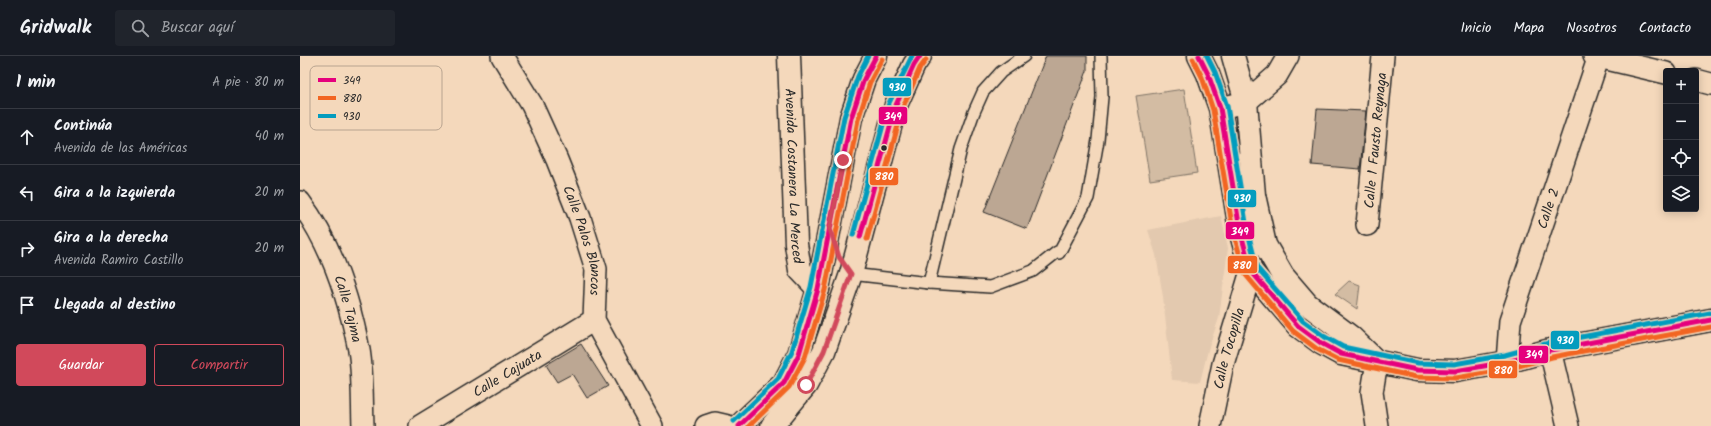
<!DOCTYPE html>
<html lang="es">
<head>
<meta charset="utf-8">
<style>
  body { margin:0; font-family:Kalam,sans-serif; background:#20242c; color:#f1f3f6 }
  .controls { position:absolute; right:12px; top:12px; display:grid; overflow:hidden; border-radius:4px; box-shadow:0 2px 10px #0003 }
  .controls button { width:36px; height:36px; display:grid; place-items:center; padding:0; border:0; border-bottom:1px solid #363941; background:#171b24; color:#f1f3f6; font:20px sans-serif }
  .stop { position:absolute; width:12px; height:12px; margin:-9px; border:3px solid #d1495b; border-radius:50%; background:#fff }
  .stop.end { background:#d1495b; border-color:#fff; box-shadow:0 1px 4px #0008 }
  .list { margin:0; padding:0; list-style:none }
  h2 { display:flex; justify-content:space-between; align-items:center; height:52px; margin:0; padding:0 16px; font-size:17px }
  h2 small { font-size:13px; font-weight:400; color:#9ea1a6 }
  .list li { display:grid; grid-template-columns:26px 1fr auto; gap:12px; align-items:center; box-sizing:border-box; height:56px; padding:0 16px; border-top:1px solid #363941 }
  .list b { display:block; font-size:15px; white-space:nowrap }
  .list p { margin:0; font-size:13px; white-space:nowrap; color:#9ea1a6 }
  .list em { font-size:13px; font-style:normal; color:#9ea1a6 }
  .actions { display:flex; gap:8px; padding:12px 16px }
  .actions a { flex:1; padding:9px 0; border:1px solid #d1495b; border-radius:4px; text-align:center; font-size:14px; color:#d1495b }
  .actions .main { background:#d1495b; color:#fff }
  .icon { flex:none; width:22px; height:22px; fill:none; stroke:currentColor; stroke-width:2; stroke-linecap:round; stroke-linejoin:round }
  .map { position:relative; flex:none; width:1411px; height:370px; overflow:hidden }
  header { display:flex; align-items:center; gap:24px; box-sizing:border-box; height:56px; padding:0 20px; background:#171b24; border-bottom:1px solid #363941 }
  header strong { font-size:19px }
  nav { display:flex; gap:22px; margin-inline-start:auto; font-size:14px }
  .search { width:280px; height:36px; background:#20242c; display:flex; align-items:center; gap:10px; box-sizing:border-box; padding:0 14px; border-radius:4px; color:#9ea1a6; font-size:15px }
  main { display:flex }
  aside { flex:1; background:#171b24 }
  .map>svg:first-child { display:block }
  .built { fill:#e3c9af }
  .green { fill:#d3bca3; stroke:#7f7467 }
  .building { fill:#bca793; stroke:#2b2b2b }
  .lines { fill:none; stroke-linecap:round; stroke-linejoin:round }
  .lane-casing { stroke:#2b2b2b; stroke-width:14 }
  .street-casing { stroke:#2b2b2b; stroke-width:24 }
  .secondary-casing { stroke:#2b2b2b; stroke-width:25 }
  .primary-casing { stroke:#2b2b2b; stroke-width:25 }
  .lane { stroke:#f4d8bb; stroke-width:11 }
  .street { stroke:#f4d8bb; stroke-width:21 }
  .secondary { stroke:#f4d8bb; stroke-width:22 }
  .primary { stroke:#f4d8bb; stroke-width:22 }
  .bus-1-casing { stroke:#f4d8bb; stroke-width:8 }
  .bus-2-casing { stroke:#f4d8bb; stroke-width:8 }
  .bus-3-casing { stroke:#f4d8bb; stroke-width:8 }
  .bus-1 { stroke:#e5007d; stroke-width:5 }
  .bus-2 { stroke:#f26522; stroke-width:5 }
  .bus-3 { stroke:#049cbe; stroke-width:5 }
  .route { stroke:#d1495b; stroke-width:5 }
  .bus-dot { fill:#2b2b2b; stroke:#f4d8bb; stroke-width:1.5 }
  .labels { text-anchor:middle; stroke-width:3; stroke-linejoin:round; paint-order:stroke }
  .street-label { font-size:14px; fill:#2b2b2b; stroke:#f4d8bb }
  .key { fill:#f4d8bb; stroke:#b8a490; stroke-width:1 }
  .key-label { font-size:11px; fill:#2b2b2b }
  .line-badge { stroke:#f4d8bb; stroke-width:1.5 }
  .badge-label { font-size:11px; text-anchor:middle; font-weight:bold; fill:#fff }
</style>
</head>
<body>
<header>
<strong>Gridwalk</strong>
<div class="search"><svg class="icon" aria-label="search" viewBox="0 0 24 24"><circle cx="10" cy="10" r="6"/><path d="M15 15l6 6"/></svg>Buscar aquí</div>
<nav><a>Inicio</a><a>Mapa</a><a>Nosotros</a><a>Contacto</a></nav>
</header>
<main>
<aside>
<h2>1 min<small>A pie · 80 m</small></h2>
<ul class="list">
<li><svg class="icon" aria-label="ahead" viewBox="0 0 24 24"><path d="M12 20V5M6 11l6-6 6 6"/></svg><div><b>Continúa</b><p>Avenida de las Américas</p></div><em>40 m</em></li>
<li><svg class="icon" aria-label="left" viewBox="0 0 24 24"><path d="M17 20v-9H6M10 6l-5 5 5 5"/></svg><div><b>Gira a la izquierda</b></div><em>20 m</em></li>
<li><svg class="icon" aria-label="right" viewBox="0 0 24 24"><path d="M7 20v-9h11M14 6l5 5-5 5"/></svg><div><b>Gira a la derecha</b><p>Avenida Ramiro Castillo</p></div><em>20 m</em></li>
<li><svg class="icon" aria-label="arrive" viewBox="0 0 24 24"><path d="M6 21V4h12l-3 4 3 4H6"/></svg><div><b>Llegada al destino</b></div></li>
</ul>
<div class="actions"><a class="main">Guardar</a><a>Compartir</a></div>
</aside>
<div class="map">
<svg width="1411" height="370" viewBox="0 0 1411 370">
  <rect width="100%" height="100%" fill="#f4d8bb"/>
  <filter id="ink" filterUnits="userSpaceOnUse"><feTurbulence type="fractalNoise" baseFrequency=".025" numOctaves="2"/><feDisplacementMap in="SourceGraphic" scale="8" xChannelSelector="R" yChannelSelector="G"/><feConvolveMatrix kernelMatrix="1 2 1 2 8 2 1 2 1" color-interpolation-filters="sRGB"/></filter>
  <g filter="url(#ink)">
    <!-- built -->
    <path class="built" d="M921 160 928 192 919 262 908 294 900 326 872 324 863 241 856 199 848 174Z"/>
    <!-- green -->
    <g class="green">
      <path d="M884 33 897 117 850 124 836 40Z"/>
      <path d="M1049 225 1060 229 1057 253 1035 238Z"/>
    </g>
    <!-- building -->
    <g class="building">
      <path d="M746 0H787V15L727 173 684 156Z"/>
      <path d="M1017 53 1066 55 1060 113 1012 109Z"/>
      <path d="M281 288 308 330 287 342 272 318 257 326 246 309Z"/>
    </g>
    <g class="lines">
      <defs>
        <g id="lane">
          <path d="M551 218 629 227 690 231 733 215 757 196 759 197 788 142 798 84 802 41 801 0"/>
          <path d="M629 227 661 93 674 56 683 36 701 16 724 0"/>
        </g>
        <g id="street">
          <path id="s1" d="M202 0 232 49 257 104 280 162 296 213 294 264 352 370"/>
          <path d="M1294 0 1366 17"/>
          <path d="M1396 24 1411 28"/>
          <path d="M920 52 946 46 977 19 988 0"/>
          <path id="s2" d="M0 146C31 187 49 243 59 294 63 316 62 347 63 370"/>
          <path id="s3" d="M1067 169 1083 0"/>
          <path d="M1250 294 1268 370"/>
          <path d="M1077 306 1072 336 1077 370"/>
          <path id="s4" d="M1207 306 1210 265 1299 0"/>
          <path id="s5" d="M120 370 294 264"/>
          <path d="M406 370 415 367 428 370"/>
          <path id="s6" d="M910 370 923 308 951 215"/>
        </g>
        <g id="secondary">
          <path id="s7" d="M489 0 496 188 500 214 518 233"/>
        </g>
        <g id="primary">
          <path d="M899 0 908 18 920 52 940 174 951 215 998 270 1021 287 1041 298 1117 314 1155 315 1207 306 1250 294 1411 264"/>
          <path d="M933 0 946 46 954 139 965 189 983 220 1007 248 1051 281 1077 306"/>
          <path d="M439 370 484 327 499 298 518 233 551 62 564 23 576 0"/>
          <path d="M472 370 506 329 524 295 551 218 596 49 614 9 620 0"/>
        </g>
      </defs>
      <!-- lane casing -->
      <use href="#lane" class="lane-casing"/>
      <!-- street casing -->
      <use href="#street" class="street-casing"/>
      <!-- secondary casing -->
      <use href="#secondary" class="secondary-casing"/>
      <!-- primary casing -->
      <use href="#primary" class="primary-casing"/>
      <!-- lane -->
      <use href="#lane" class="lane"/>
      <!-- street -->
      <use href="#street" class="street"/>
      <!-- secondary -->
      <use href="#secondary" class="secondary"/>
      <!-- primary -->
      <use href="#primary" class="primary"/>
      <defs>
        <g id="bus-1">
          <path d="M899 0 908 18 920 52 940 174 951 215 998 270 1021 287 1041 298 1117 314 1155 315 1207 306 1250 294 1411 264"/>
          <path d="M560 181 596 49 614 9 620 0"/>
          <path d="M439 370 484 327 499 298 518 233 551 62 564 23 576 0"/>
        </g>
        <g id="bus-2">
          <path d="M893 3 902 21 913 54 933 175 945 218 993 275 1017 293 1038 304 1116 321 1156 322 1208 313 1252 301 1411 271"/>
          <path d="M567 183 603 51 620 12 626 4"/>
          <path d="M449 370 489 331 505 301 525 234 558 64 570 26 582 3"/>
        </g>
        <g id="bus-3">
          <path d="M907 0 915 16 927 50 947 173 957 212 1003 265 1025 281 1043 291 1118 307 1154 308 1205 299 1249 287 1410 257"/>
          <path d="M553 179 589 47 612 0"/>
          <path d="M434 365 478 323 492 295 511 231 544 61 558 20 568 0"/>
        </g>
      </defs>
      <!-- bus-1 casing -->
      <use href="#bus-1" class="bus-1-casing"/>
      <!-- bus-2 casing -->
      <use href="#bus-2" class="bus-2-casing"/>
      <!-- bus-3 casing -->
      <use href="#bus-3" class="bus-3-casing"/>
      <!-- bus-1 -->
      <use href="#bus-1" class="bus-1"/>
      <!-- bus-2 -->
      <use href="#bus-2" class="bus-2"/>
      <!-- bus-3 -->
      <use href="#bus-3" class="bus-3"/>
    </g>
  </g>
  <g class="lines" filter="url(#ink)">
    <!-- route -->
    <path class="route" d="M506 329 524 295 551 218 539 201 530 173 543 104"/>
  </g>
  <!-- markers -->
  <circle class="bus-dot" cx="584" cy="92" r="3.5"/>
  <g class="labels">
    <!-- street labels -->
    <g class="street-label">
      <text dy="5" stroke="none"><textPath href="#s3" startOffset="85">Calle 1 Fausto Reynaga</textPath></text>
      <text dy="5" stroke="none"><textPath href="#s7" startOffset="120">Avenida Costanera La Merced</textPath></text>
      <text dy="5" stroke="none"><textPath href="#s4" startOffset="160">Calle 2</textPath></text>
      <text dy="5" stroke="none"><textPath href="#s1" startOffset="203">Calle Palos Blancos</textPath></text>
      <text dy="5" stroke="none"><textPath href="#s2" startOffset="118">Calle Tajma</textPath></text>
      <text dy="5" stroke="none"><textPath href="#s6" startOffset="80">Calle Tocopilla</textPath></text>
      <text dy="5" stroke="none"><textPath href="#s5" startOffset="102">Calle Cajuata</textPath></text>
    </g>
  </g>
  <!-- legend -->
  <rect x="10" y="10" width="132" height="64" rx="6" class="key"/>
  <rect x="18" y="22" width="18" height="4" fill="#e5007d"/>
  <rect x="18" y="40" width="18" height="4" fill="#f26522"/>
  <rect x="18" y="58" width="18" height="4" fill="#049cbe"/>
  <g class="key-label">
    <text x="43" y="28">349</text>
    <text x="43" y="46">880</text>
    <text x="43" y="64">930</text>
  </g>
  <g class="line-badge">
    <rect x="582" y="21" width="30" height="20" rx="4" fill="#049cbe"/>
    <rect x="578" y="50" width="30" height="19" rx="4" fill="#e5007d"/>
    <rect x="569" y="111" width="30" height="19" rx="4" fill="#f26522"/>
    <rect x="927" y="133" width="30" height="19" rx="4" fill="#049cbe"/>
    <rect x="925" y="165" width="30" height="19" rx="4" fill="#e5007d"/>
    <rect x="927" y="199" width="31" height="19" rx="4" fill="#f26522"/>
    <rect x="1250" y="274" width="30" height="20" rx="4" fill="#049cbe"/>
    <rect x="1218" y="289" width="31" height="19" rx="4" fill="#e5007d"/>
    <rect x="1188" y="304" width="30" height="19" rx="4" fill="#f26522"/>
  </g>
  <g class="badge-label">
    <text x="597" y="35">930</text>
    <text x="593" y="64">349</text>
    <text x="584" y="124">880</text>
    <text x="942" y="146">930</text>
    <text x="940" y="179">349</text>
    <text x="942" y="213">880</text>
    <text x="1265" y="288">930</text>
    <text x="1234" y="302">349</text>
    <text x="1203" y="318">880</text>
  </g>
</svg>
<div class="controls">
<button>+</button>
<button>−</button>
<button><svg class="icon" aria-label="locate" viewBox="0 0 24 24"><circle cx="12" cy="12" r="6"/><path d="M12 2v4M12 18v4M2 12h4M18 12h4"/></svg></button>
<button><svg class="icon" aria-label="layers" viewBox="0 0 24 24"><path d="M12 4l9 5-9 5-9-5zM3 14l9 5 9-5"/></svg></button>
</div>
<div class="stop" style="left:506px;top:329px"></div>
<div class="stop end" style="left:543px;top:104px"></div>
</div>
</main>
</body>
</html>
